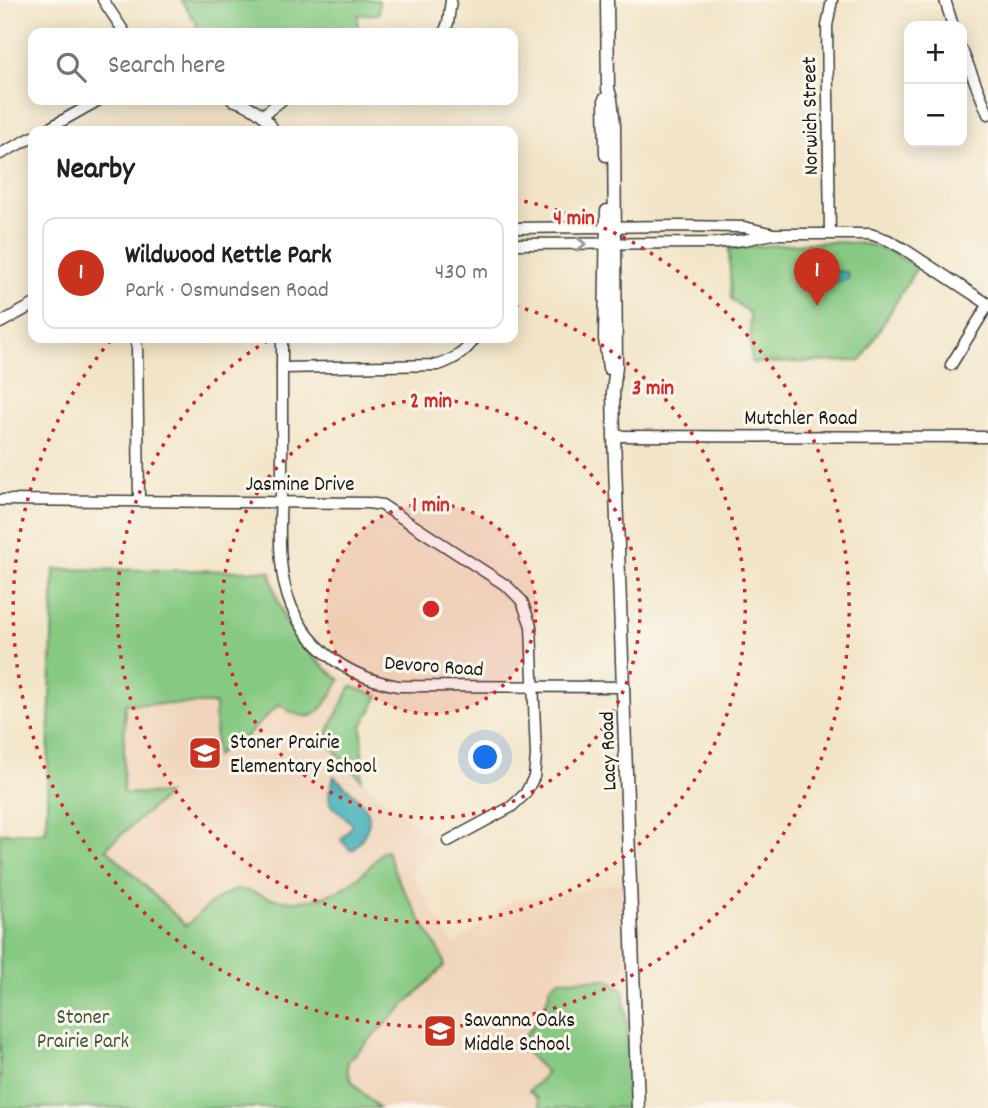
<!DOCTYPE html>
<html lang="en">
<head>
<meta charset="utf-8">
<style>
  body { margin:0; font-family:Dekko,sans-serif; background:#f6f6f6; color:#202124 }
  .controls { position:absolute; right:21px; top:21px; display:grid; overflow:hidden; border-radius:14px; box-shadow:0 4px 18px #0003 }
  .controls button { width:63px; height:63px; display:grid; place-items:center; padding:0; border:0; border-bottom:2px solid #e0e0e0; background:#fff; color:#202124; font:35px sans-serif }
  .you { position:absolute; left:486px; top:758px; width:24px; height:24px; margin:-18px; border:5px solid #fff; border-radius:50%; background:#1a73e8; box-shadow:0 0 0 10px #1a73e833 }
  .badge { display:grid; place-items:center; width:46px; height:46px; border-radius:50%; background:#c8321e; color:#fff; font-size:23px; font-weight:700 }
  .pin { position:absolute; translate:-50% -58px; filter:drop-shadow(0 2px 4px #0008) }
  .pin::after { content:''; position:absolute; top:37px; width:24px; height:21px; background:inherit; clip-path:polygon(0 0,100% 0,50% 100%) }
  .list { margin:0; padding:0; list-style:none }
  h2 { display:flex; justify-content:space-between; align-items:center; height:91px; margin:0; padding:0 28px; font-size:30px }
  h2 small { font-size:23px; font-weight:400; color:#757577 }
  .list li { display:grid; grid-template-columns:46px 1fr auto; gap:21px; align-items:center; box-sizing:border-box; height:112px; margin:0 14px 14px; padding:0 14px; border:2px solid #e0e0e0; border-radius:14px }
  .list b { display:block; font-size:26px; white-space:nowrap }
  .list p { margin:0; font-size:23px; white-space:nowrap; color:#757577 }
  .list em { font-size:23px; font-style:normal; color:#757577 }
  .icon { flex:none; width:38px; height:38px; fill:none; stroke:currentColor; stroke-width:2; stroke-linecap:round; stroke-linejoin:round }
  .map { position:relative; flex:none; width:988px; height:1108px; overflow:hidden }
  .search { position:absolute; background:#fff; box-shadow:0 4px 18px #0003; left:28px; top:28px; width:490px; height:77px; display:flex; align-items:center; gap:18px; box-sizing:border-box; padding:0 24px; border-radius:14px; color:#757577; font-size:26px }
  .panel { position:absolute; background:#fff; box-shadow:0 4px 18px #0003; left:28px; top:126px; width:490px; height:217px; border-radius:14px }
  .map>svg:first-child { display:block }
  .built { fill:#f0d5bc }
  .green { fill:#86c982; stroke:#51724f; stroke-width:2 }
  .water { fill:#3eaeb8; stroke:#2d656a; stroke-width:2 }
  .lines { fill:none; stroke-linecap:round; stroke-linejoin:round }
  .minor-casing { stroke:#3c3a36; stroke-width:13 }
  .tertiary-casing { stroke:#3c3a36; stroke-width:15 }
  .minor { stroke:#fff; stroke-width:10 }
  .tertiary { stroke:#fff; stroke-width:12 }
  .oneway { stroke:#999 }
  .ring { fill:none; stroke:#d62828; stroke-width:3.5; stroke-dasharray:3.5 7 }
  .labels { text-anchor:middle; stroke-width:6; stroke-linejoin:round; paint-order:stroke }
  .street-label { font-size:21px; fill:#1c1c1c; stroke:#fbf7ec }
  .poi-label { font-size:21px; fill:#1c1c1c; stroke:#fbf7ec; text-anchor:start }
  .park-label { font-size:21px; fill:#415940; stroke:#fbf7ec }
  .centre { fill:#d62828; stroke:#fbf7ec; stroke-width:3.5 }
  .ring-label { font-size:21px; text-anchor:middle; font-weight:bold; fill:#d62828; stroke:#fbf7ec; stroke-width:6; stroke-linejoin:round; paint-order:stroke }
</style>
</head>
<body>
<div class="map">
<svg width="988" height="1108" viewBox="0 0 988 1108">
  <rect width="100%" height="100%" fill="#fbf7ec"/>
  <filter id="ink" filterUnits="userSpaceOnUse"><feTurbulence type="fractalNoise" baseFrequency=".0143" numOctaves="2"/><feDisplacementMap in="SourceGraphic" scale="14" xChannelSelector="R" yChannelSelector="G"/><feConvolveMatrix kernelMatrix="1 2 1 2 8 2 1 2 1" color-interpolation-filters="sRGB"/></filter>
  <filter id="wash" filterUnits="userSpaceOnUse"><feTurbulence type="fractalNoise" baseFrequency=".00686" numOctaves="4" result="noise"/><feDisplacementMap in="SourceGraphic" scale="28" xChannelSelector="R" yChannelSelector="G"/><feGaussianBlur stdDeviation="1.57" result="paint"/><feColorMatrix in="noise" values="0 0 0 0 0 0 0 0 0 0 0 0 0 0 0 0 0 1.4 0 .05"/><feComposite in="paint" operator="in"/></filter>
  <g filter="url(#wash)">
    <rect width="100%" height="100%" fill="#f2e4c7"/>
    <!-- built -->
    <path class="built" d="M54 569 275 571 277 584 292 622 314 652 340 674 381 691 362 726V780L430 837 431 851 411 872 454 945 512 901 622 882 629 1108H257L45 948Z"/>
    <!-- green -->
    <g class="green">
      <path d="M181 0H379V14L358 15V33H192L197 24Z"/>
      <path d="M826 242C869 242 880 244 917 267L861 361 751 363 750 314 731 299 729 248Z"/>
      <path d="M54 569 270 571C281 625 297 647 340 680 322 710 315 731 279 704L234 748 229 744 216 756 215 704H125L123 793 168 794 106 848 186 926C199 914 215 897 233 891 244 887 259 895 270 898 316 909 354 889 382 852L387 851 398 880 444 960V966L348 1061C343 1081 366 1095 379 1108H0V833L46 832Z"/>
      <path d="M351 686 379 696 362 726V780L328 744V731Z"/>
      <path d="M609 979 623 990 627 1023 629 1108H541L538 1099 529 1091 547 1073 516 1042C530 1035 549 1003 550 987L558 980Z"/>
    </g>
    <!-- water -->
    <g class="water">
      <path d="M797 269 847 272 849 278C834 288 815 280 799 280L800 275Z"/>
      <path d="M334 776C363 805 386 812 353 850H350L341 840 351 827V823L330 804 329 793Z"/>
    </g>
  </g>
  <g filter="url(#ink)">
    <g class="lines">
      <defs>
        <g id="minor">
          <path d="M103 0 125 33"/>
          <path d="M945 0 953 26"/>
          <path d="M444 33 448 23 451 0"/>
          <path d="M962 50 988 114"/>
          <path d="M232 100C250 105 266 114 274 131"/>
          <path d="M263 115 282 100"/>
          <path d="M44 131 99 100"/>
          <path d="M0 154 33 137"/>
          <path d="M513 228 677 226 744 227 770 233"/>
          <path d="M830 233 827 26 832 0"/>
          <path d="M513 244 716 243 744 240 773 234H870L888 240 904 249 988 304"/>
          <path d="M0 323 33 305"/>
          <path d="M135 338 137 348 139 500"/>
          <path d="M282 338C282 382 282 426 282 471 281 501 278 532 281 561 286 630 332 674 398 686L624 687"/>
          <path d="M951 365 988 305"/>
          <path d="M282 368 438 365C454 360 466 352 475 338"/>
          <path d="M614 436 988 437"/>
          <path d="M0 500 368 503 382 505 507 586 522 601 531 626 536 756 534 777 525 794 511 807 448 841"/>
        </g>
        <g id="tertiary">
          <path d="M607 0 608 89 611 99 614 125 616 366 613 393 614 436 638 1108"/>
          <path d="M605 99 606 155"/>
          <path d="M607 211 605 339 609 368"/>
        </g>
      </defs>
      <!-- minor casing -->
      <use href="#minor" class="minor-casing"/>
      <!-- tertiary casing -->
      <use href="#tertiary" class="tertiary-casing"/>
      <!-- minor -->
      <use href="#minor" class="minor"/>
      <!-- tertiary -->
      <use href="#tertiary" class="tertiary"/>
    </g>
    <!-- one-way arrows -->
    <defs><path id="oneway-chevron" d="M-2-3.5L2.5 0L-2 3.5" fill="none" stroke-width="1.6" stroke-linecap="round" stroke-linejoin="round" transform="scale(1.75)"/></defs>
    <use class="oneway" href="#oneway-chevron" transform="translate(581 244) rotate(-1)"/>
  </g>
  <!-- distance rings -->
  <circle cx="431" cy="609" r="105" fill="#d62828" fill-opacity=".12"/>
  <g class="ring">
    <circle cx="431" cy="609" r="105"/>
    <circle cx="431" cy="609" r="209"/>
    <path d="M515 306A314 314 0 1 1 272 338"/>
    <path d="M514 199A418 418 0 1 1 111 340"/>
  </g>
  <!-- icons -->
  <defs>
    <symbol id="school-square" viewBox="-11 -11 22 22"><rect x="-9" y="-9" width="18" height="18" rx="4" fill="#c8321e" stroke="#fbf7ec"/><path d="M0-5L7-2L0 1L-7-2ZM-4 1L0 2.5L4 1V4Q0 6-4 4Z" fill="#fff"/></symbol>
  </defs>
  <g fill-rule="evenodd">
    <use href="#school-square" x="186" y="734" width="38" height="38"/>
    <use href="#school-square" x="421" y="1012" width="38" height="38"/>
  </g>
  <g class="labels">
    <!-- street labels -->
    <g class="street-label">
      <text transform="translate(809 116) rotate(-91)" y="7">Norwich Street</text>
      <text x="801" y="424">Mutchler Road</text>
      <text x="300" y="490">Jasmine Drive</text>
      <text transform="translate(434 665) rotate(4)" y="7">Devoro Road</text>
      <text transform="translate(607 751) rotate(-92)" y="7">Lacy Road</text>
    </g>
    <!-- poi labels -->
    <g class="poi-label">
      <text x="230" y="748">Stoner Prairie<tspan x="230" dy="24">Elementary School</tspan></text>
      <text x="464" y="1026">Savanna Oaks<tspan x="464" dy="24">Middle School</tspan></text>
    </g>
    <!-- park labels -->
    <g class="park-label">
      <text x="83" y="1023">Stoner<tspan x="83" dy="24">Prairie Park</tspan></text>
    </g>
  </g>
  <circle cx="431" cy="609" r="10" class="centre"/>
  <g class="ring-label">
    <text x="574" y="224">4 min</text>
    <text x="653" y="394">3 min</text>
    <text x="431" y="407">2 min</text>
    <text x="431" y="511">1 min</text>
  </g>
</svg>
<div class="controls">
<button>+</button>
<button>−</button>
</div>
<div class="you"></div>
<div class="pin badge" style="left:817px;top:306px">1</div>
<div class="search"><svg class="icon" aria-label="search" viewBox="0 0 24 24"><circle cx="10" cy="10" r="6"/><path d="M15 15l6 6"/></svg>Search here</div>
<section class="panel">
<h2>Nearby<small></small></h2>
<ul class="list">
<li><span class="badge">1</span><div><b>Wildwood Kettle Park</b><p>Park · Osmundsen Road</p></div><em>430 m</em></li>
</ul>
</section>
</div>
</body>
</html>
